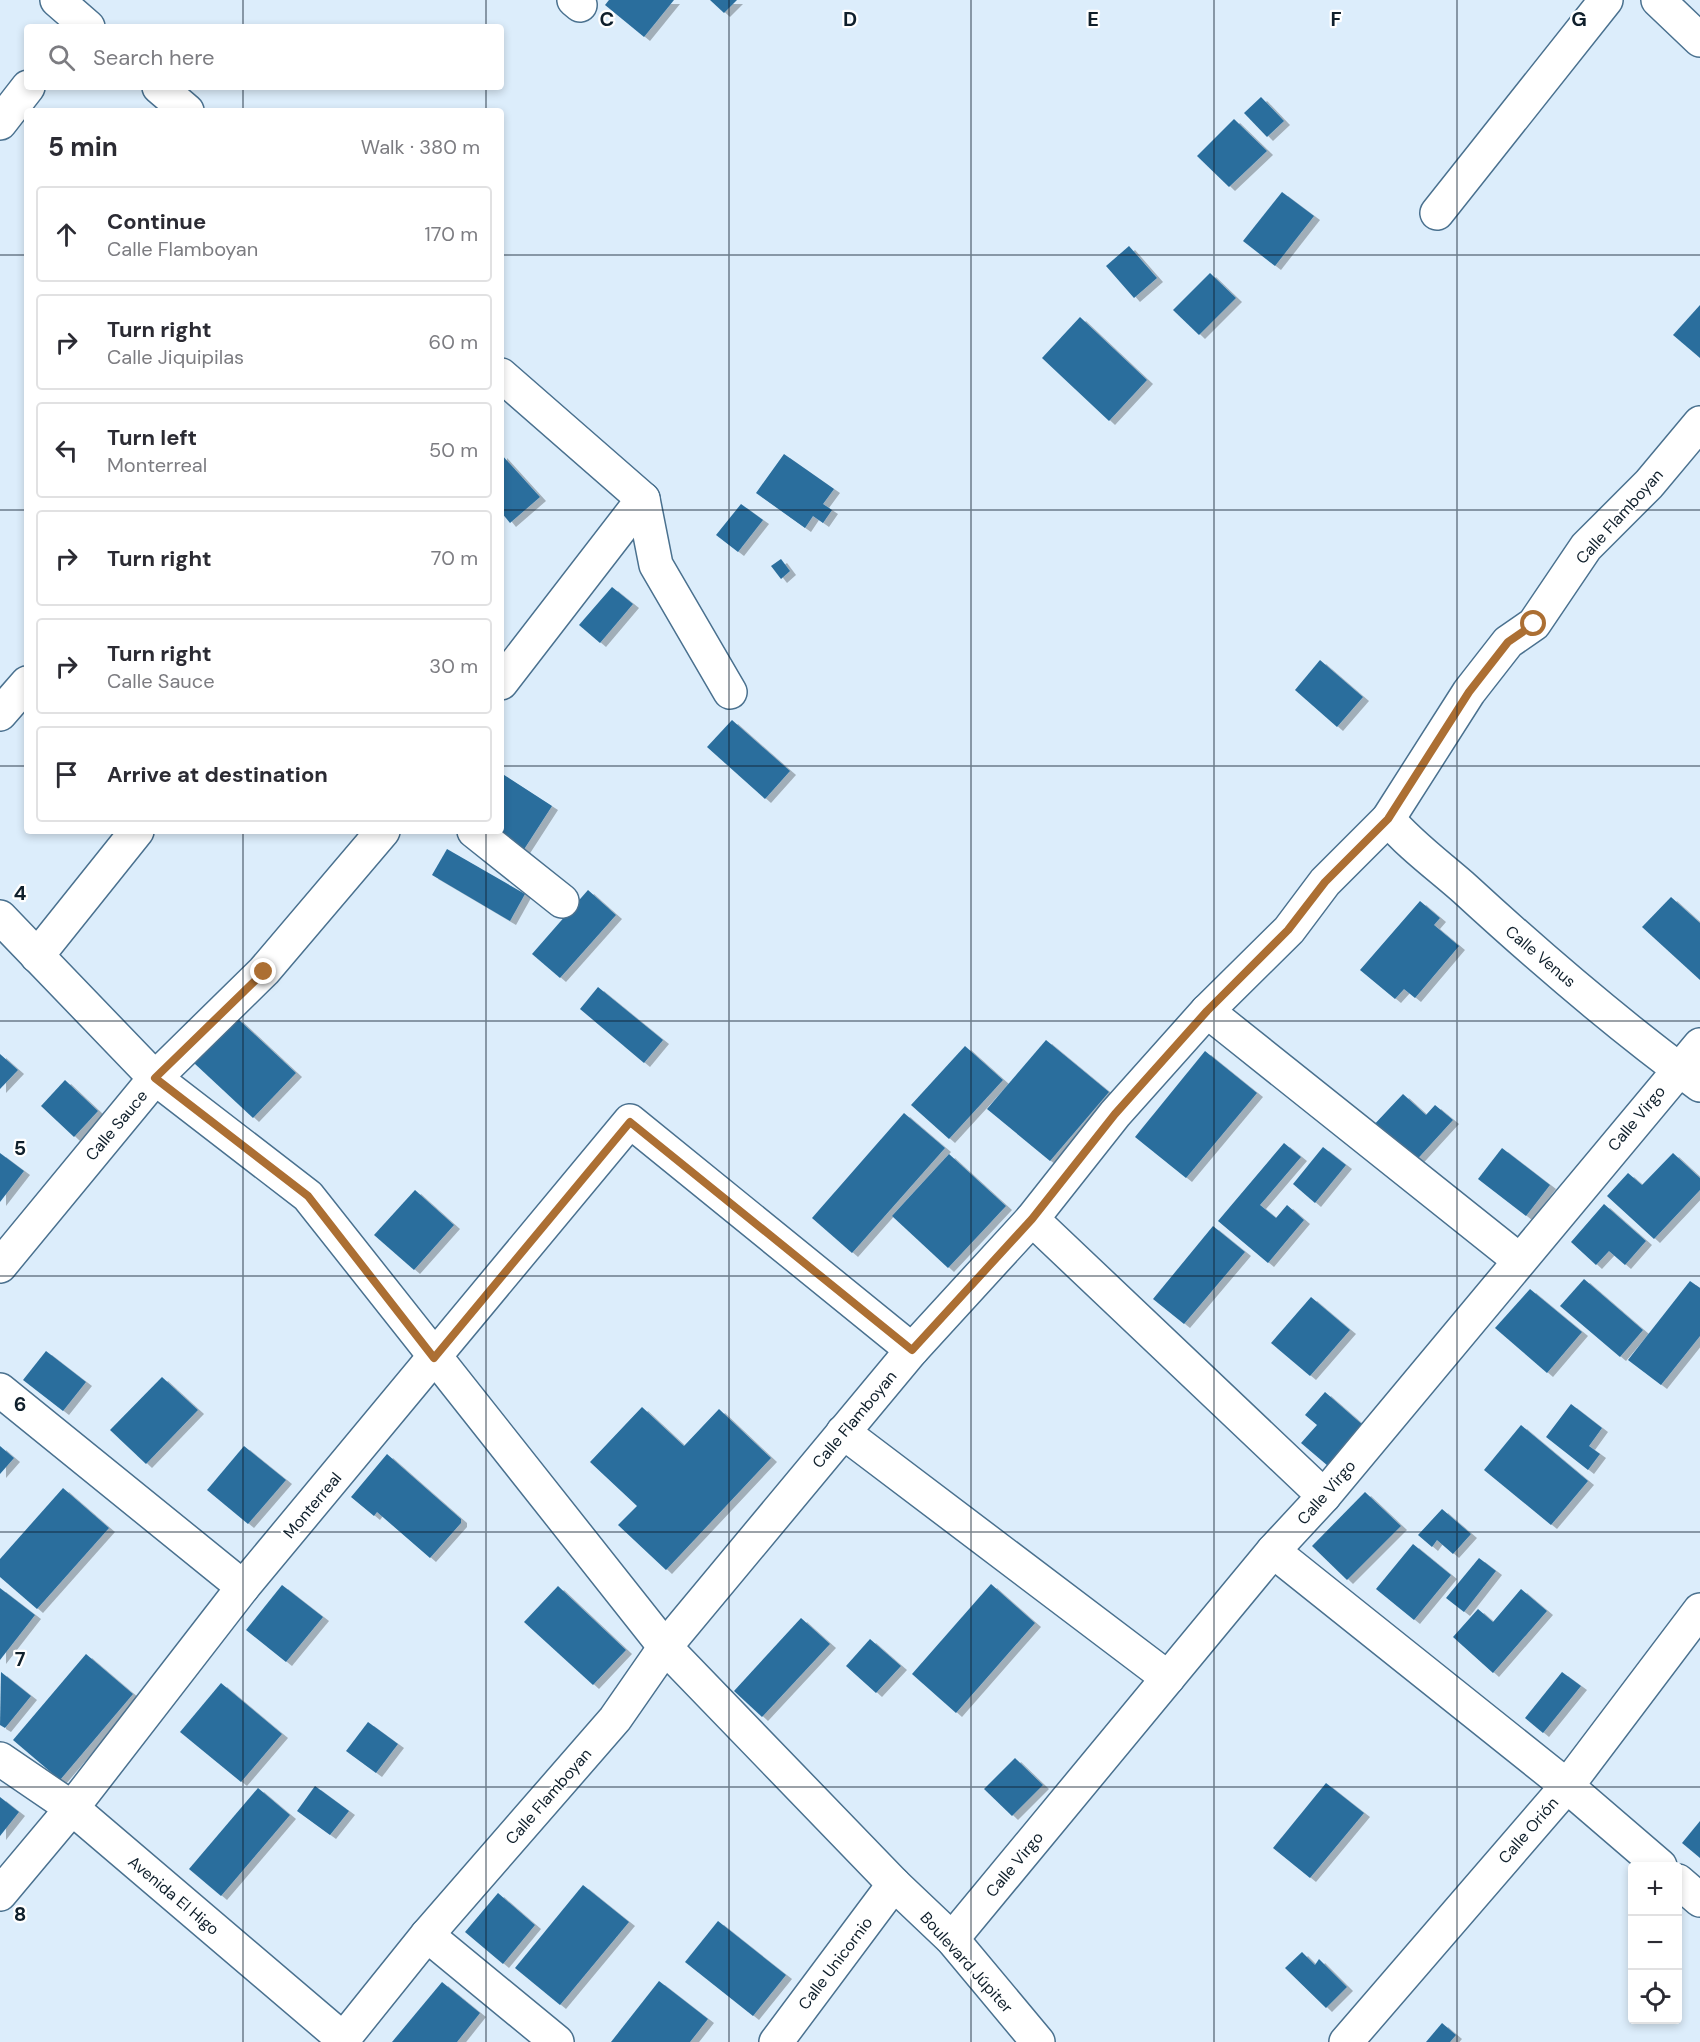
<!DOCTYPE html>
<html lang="en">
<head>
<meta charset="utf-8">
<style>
  body { margin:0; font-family:"DM Sans",sans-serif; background:#f2f2f3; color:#2b2b33 }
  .controls { position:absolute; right:18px; bottom:18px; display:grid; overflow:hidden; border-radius:6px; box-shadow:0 3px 9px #0003 }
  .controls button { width:54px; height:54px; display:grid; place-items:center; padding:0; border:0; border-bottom:2px solid #e1e1e2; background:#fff; color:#2b2b33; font:30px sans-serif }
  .stop { position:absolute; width:18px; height:18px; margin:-14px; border:4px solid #ac6f33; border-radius:50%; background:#fff }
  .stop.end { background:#ac6f33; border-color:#fff; box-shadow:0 2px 6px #0008 }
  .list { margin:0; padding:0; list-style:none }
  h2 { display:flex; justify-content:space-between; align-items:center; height:78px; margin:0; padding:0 24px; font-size:26px }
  h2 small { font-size:20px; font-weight:400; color:#7c7c81 }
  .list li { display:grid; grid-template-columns:39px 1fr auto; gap:18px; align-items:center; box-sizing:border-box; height:96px; margin:0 12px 12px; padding:0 12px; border:2px solid #e1e1e2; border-radius:6px }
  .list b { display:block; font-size:22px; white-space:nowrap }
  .list p { margin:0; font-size:20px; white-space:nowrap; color:#7c7c81 }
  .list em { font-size:20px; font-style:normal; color:#7c7c81 }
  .icon { flex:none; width:33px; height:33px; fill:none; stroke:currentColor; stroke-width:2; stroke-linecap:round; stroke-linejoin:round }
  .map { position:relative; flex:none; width:1700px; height:2042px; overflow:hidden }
  .search { position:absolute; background:#fff; box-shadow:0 3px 9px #0003; left:24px; top:24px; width:480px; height:66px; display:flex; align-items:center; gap:15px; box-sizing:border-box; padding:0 21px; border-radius:6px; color:#7c7c81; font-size:22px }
  .panel { position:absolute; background:#fff; box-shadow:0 3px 9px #0003; left:24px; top:108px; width:480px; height:726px; border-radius:6px }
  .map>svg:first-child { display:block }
  .building { fill:#2a6e9d; filter:url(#shadow) }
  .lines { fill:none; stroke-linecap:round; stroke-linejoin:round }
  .minor-casing { stroke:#4a718f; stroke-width:36 }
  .minor { stroke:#fff; stroke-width:33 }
  .route { stroke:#ac6f33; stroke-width:8 }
  .grid { fill:none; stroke:#0f1f2b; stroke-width:1.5; stroke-opacity:0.55 }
  .labels { text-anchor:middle; stroke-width:4.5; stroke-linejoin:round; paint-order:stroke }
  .street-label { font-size:16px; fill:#0f1f2b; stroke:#fff }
  .grid-label { font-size:20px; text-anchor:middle; font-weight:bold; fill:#0f1f2b; stroke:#fff; stroke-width:4.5; stroke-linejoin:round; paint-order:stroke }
</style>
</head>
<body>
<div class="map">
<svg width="1700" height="2042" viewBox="0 0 1700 2042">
  <defs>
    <filter id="shadow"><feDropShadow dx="6" dy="4" stdDeviation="0" flood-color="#0004"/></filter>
  </defs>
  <rect width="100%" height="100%" fill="#dcedfb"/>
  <!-- building -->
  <g class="building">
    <path d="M609 0H674L644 37 605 5Z"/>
    <path d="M710 0H737L724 13Z"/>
    <path d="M1261 97 1284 121 1267 137 1244 113Z"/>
    <path d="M1234 119 1267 151 1229 187 1197 156Z"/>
    <path d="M1282 192 1314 216 1275 266 1243 241Z"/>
    <path d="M1129 246 1157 278 1134 298 1106 266Z"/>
    <path d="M1210 273 1236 298 1199 335 1173 310Z"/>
    <path d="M1700 305V358L1673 335Z"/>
    <path d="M1080 317 1147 380 1109 421 1042 358Z"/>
    <path d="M501 454 540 497 510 523 501 512Z"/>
    <path d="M784 454 834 489 823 504 832 510 823 523 813 516 805 528 756 493Z"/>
    <path d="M741 504 763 520 738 552 716 535Z"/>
    <path d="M781 559 790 571 781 579 771 566Z"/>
    <path d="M612 587 633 604 600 643 579 625Z"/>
    <path d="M1320 660 1363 697 1337 727 1295 690Z"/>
    <path d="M732 720 790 771 765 799 707 747Z"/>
    <path d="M501 773 552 806 521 854 485 831H501Z"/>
    <path d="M447 849 525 894 510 921 432 875Z"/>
    <path d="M588 890 616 915 560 978 532 954Z"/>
    <path d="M1671 897 1700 923V980L1642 927Z"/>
    <path d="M1420 901 1440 918 1434 925 1459 946 1415 998 1404 989 1395 999 1360 970Z"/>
    <path d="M598 987 663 1040 644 1063 580 1009Z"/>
    <path d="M237 1018 296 1073 253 1118 194 1063Z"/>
    <path d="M1046 1040 1109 1092 1050 1161 987 1109Z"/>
    <path d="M965 1046 1003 1080 949 1139 911 1105Z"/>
    <path d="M1205 1051 1257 1093 1186 1178 1135 1137Z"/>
    <path d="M0 1054 18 1070 0 1089Z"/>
    <path d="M65 1080 98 1111 74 1137 41 1106Z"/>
    <path d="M1403 1094 1426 1115 1435 1105 1453 1120 1411 1166 1370 1129Z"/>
    <path d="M904 1113 945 1148 852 1253 812 1218Z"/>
    <path d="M1284 1143 1301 1157 1260 1205 1276 1218 1287 1205 1304 1220 1268 1263 1218 1221Z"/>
    <path d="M1323 1147 1346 1165 1315 1203 1293 1184Z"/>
    <path d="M1502 1148 1550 1185 1526 1216 1478 1179Z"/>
    <path d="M0 1153 24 1171 0 1202Z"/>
    <path d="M1673 1153 1700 1178V1190L1654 1239 1607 1196 1628 1173 1642 1185Z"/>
    <path d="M949 1154 1006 1206 948 1268 892 1216Z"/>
    <path d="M415 1190 454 1225 414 1270 374 1235Z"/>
    <path d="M1604 1204 1646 1241 1625 1265 1609 1251 1596 1265 1571 1242Z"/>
    <path d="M1213 1226 1245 1252 1184 1324 1153 1299Z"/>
    <path d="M1584 1279 1643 1330 1620 1357 1560 1306Z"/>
    <path d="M1690 1281 1700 1288V1336L1661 1385 1628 1360Z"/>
    <path d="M1530 1289 1582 1332 1547 1373 1495 1328Z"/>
    <path d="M1311 1297 1350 1330 1310 1376 1271 1343Z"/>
    <path d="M46 1351 86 1382 63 1411 23 1380Z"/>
    <path d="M162 1377 198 1410 146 1464 110 1430Z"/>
    <path d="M1325 1392 1364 1426 1328 1466 1301 1443 1317 1425 1305 1415Z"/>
    <path d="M1571 1404 1602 1428 1589 1446 1600 1454 1588 1470 1546 1437Z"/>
    <path d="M642 1407 684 1446 719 1409 771 1458 666 1570 618 1525 637 1506 590 1462Z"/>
    <path d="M1521 1425 1588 1481 1551 1525 1484 1470Z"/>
    <path d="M0 1446 14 1458 0 1474Z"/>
    <path d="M244 1446 286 1480 248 1524 207 1490Z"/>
    <path d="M387 1454 461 1519V1523L430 1558 377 1512 374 1516 351 1497Z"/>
    <path d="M63 1488 109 1528 37 1609 0 1577V1559Z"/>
    <path d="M1365 1492 1401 1526 1347 1580 1312 1546Z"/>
    <path d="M1442 1509 1471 1534 1453 1554 1437 1540 1432 1547 1418 1535Z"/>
    <path d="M1413 1544 1451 1575 1414 1620 1376 1589Z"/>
    <path d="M1479 1558 1496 1571 1464 1612 1446 1598Z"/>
    <path d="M991 1584 1035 1623 956 1713 912 1674Z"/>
    <path d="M282 1585 323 1617 286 1662 246 1630Z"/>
    <path d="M558 1586 626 1650 593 1685 524 1622Z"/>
    <path d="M0 1588 35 1615 0 1660Z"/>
    <path d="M1521 1589 1547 1611 1493 1673 1453 1637 1478 1609 1493 1622Z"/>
    <path d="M801 1618 830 1644 762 1717 734 1691Z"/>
    <path d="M870 1639 901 1666 876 1693 846 1666Z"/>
    <path d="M86 1654 133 1694 60 1780 13 1740Z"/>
    <path d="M1 1672 31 1696 5 1728 0 1725Z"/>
    <path d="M1562 1672 1581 1686 1543 1733 1525 1718Z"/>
    <path d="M221 1683 282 1734 241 1782 180 1732Z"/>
    <path d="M368 1722 398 1744 376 1773 346 1751Z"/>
    <path d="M1015 1758 1043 1785 1012 1816 984 1789Z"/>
    <path d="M1326 1783 1364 1813 1310 1878 1273 1848Z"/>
    <path d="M315 1786 349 1811 330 1835 297 1811Z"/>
    <path d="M258 1788 290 1815 221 1896 189 1869Z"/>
    <path d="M0 1797 19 1812 0 1836Z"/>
    <path d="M1700 1821V1858L1682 1843Z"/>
    <path d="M583 1885 629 1922 560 2005 515 1968Z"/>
    <path d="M498 1893 535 1925 503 1964 465 1932Z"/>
    <path d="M718 1921 786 1975 753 2016 685 1962Z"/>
    <path d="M1302 1952 1315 1965 1319 1959 1347 1987 1326 2008 1285 1968Z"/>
    <path d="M659 1981 708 2019 690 2042H611Z"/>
    <path d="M442 1982 480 2013 457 2042H392Z"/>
    <path d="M1442 2023 1456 2035 1450 2042H1426Z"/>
  </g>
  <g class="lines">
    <defs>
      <g id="minor">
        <path d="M57 0 88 27"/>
        <path d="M574 0 580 5"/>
        <path d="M1658 0 1700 40"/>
        <path d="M159 87 187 111"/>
        <path d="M0 123 28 87"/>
        <path d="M1437 213 1606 0"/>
        <path d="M501 375 643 499 656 565 730 692"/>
        <path d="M501 683 643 499"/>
        <path d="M0 714 27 683"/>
        <path d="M1388 819C1411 846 1439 866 1465 889 1540 958 1618 1025 1700 1085"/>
        <path d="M474 831 562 901"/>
        <path d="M0 917 155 1078 308 1196 665 1647 894 1884 952 1939 1038 2042"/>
        <path d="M37 956 137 831"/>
        <path d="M1207 1011 1519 1260"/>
        <path d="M1032 1219 1324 1496"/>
        <path d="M0 1266 155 1078 264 971 383 831"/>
        <path d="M0 1390 243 1587"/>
        <path d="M843 1432 1168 1678"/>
        <path d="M1273 1551 1567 1786 1660 1866"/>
        <path d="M0 1759 72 1808 343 2039"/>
        <path d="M1678 1881 1700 1900"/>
        <path d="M0 1894 72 1808 243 1587 630 1121 912 1350"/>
        <path d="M427 1935 557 2042"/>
        <path d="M952 1939 1273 1551 1324 1496 1700 1045"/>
        <path d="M341 2042 427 1935 615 1719 665 1647 912 1350 1032 1219 1115 1114 1207 1011 1289 930 1325 882 1388 819 1469 692 1508 642 1534 624 1586 547 1649 484 1700 423"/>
        <path d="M776 2042 894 1884"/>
        <path d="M1346 2042 1567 1786 1700 1610"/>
      </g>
    </defs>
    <!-- minor casing -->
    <use href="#minor" class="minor-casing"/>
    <!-- minor -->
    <use href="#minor" class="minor"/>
  </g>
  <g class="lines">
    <!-- route -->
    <path class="route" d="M264 972 155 1078 308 1196 434 1358 630 1122 912 1350 1032 1219 1115 1114 1207 1011 1288 930 1325 882 1388 819 1469 692 1508 642 1534 624"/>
  </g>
  <!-- grid -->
  <path class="grid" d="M243 0V27M486 0V27M729 0V2042M971 0V2042M1214 0V2042M1457 0V2042M243 87V111M486 87V111M0 255H27M501 255H1700M0 510H27M501 510H1700M0 766H27M501 766H1700M243 831V2042M486 831V2042M0 1021H1700M0 1276H1700M0 1532H1700M0 1787H1700"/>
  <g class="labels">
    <!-- street labels -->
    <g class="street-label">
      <text transform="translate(1619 516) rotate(-48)" y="6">Calle Flamboyan</text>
      <text transform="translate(1541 956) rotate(40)" y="6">Calle Venus</text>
      <text transform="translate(1636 1118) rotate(-50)" y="6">Calle Virgo</text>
      <text transform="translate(116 1125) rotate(-50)" y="6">Calle Sauce</text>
      <text transform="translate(854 1419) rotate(-50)" y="6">Calle Flamboyan</text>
      <text transform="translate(1326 1492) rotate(-49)" y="6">Calle Virgo</text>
      <text transform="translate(312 1505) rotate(-50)" y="6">Monterreal</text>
      <text transform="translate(548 1796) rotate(-49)" y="6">Calle Flamboyan</text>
      <text transform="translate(1528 1830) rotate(-49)" y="6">Calle Orión</text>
      <text transform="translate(1014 1864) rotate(-50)" y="6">Calle Virgo</text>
      <text transform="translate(174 1895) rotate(40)" y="6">Avenida El Higo</text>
      <text transform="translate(967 1962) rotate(48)" y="6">Boulevard Júpiter</text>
      <text transform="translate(835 1963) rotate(-53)" y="6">Calle Unicornio</text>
    </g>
  </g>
  <g class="grid-label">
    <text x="607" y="26">C</text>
    <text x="850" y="26">D</text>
    <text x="1093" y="26">E</text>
    <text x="1336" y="26">F</text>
    <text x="1579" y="26">G</text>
    <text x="20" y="900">4</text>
    <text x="20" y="1155">5</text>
    <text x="20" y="1411">6</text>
    <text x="20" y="1666">7</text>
    <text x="20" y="1921">8</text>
  </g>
</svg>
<div class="controls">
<button>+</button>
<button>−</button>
<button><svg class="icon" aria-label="locate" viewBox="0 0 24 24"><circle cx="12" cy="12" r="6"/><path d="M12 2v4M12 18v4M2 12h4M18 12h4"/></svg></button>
</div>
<div class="stop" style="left:1534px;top:624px"></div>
<div class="stop end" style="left:264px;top:972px"></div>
<div class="search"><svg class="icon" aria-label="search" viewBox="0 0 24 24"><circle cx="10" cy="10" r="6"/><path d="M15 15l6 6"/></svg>Search here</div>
<section class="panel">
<h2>5 min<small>Walk · 380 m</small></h2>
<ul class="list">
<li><svg class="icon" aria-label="ahead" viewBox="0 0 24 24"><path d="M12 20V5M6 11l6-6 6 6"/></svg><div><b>Continue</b><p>Calle Flamboyan</p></div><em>170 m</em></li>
<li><svg class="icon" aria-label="right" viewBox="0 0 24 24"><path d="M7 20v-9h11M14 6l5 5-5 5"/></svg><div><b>Turn right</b><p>Calle Jiquipilas</p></div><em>60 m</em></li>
<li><svg class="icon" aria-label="left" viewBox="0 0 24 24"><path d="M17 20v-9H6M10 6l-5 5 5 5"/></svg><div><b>Turn left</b><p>Monterreal</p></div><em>50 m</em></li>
<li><svg class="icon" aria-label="right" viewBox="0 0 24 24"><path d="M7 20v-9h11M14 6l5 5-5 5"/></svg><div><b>Turn right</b></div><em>70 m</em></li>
<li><svg class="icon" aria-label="right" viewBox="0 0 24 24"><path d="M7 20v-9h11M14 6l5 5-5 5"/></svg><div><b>Turn right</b><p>Calle Sauce</p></div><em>30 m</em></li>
<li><svg class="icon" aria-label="arrive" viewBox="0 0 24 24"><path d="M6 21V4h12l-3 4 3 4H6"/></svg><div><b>Arrive at destination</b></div></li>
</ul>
</section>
</div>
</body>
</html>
